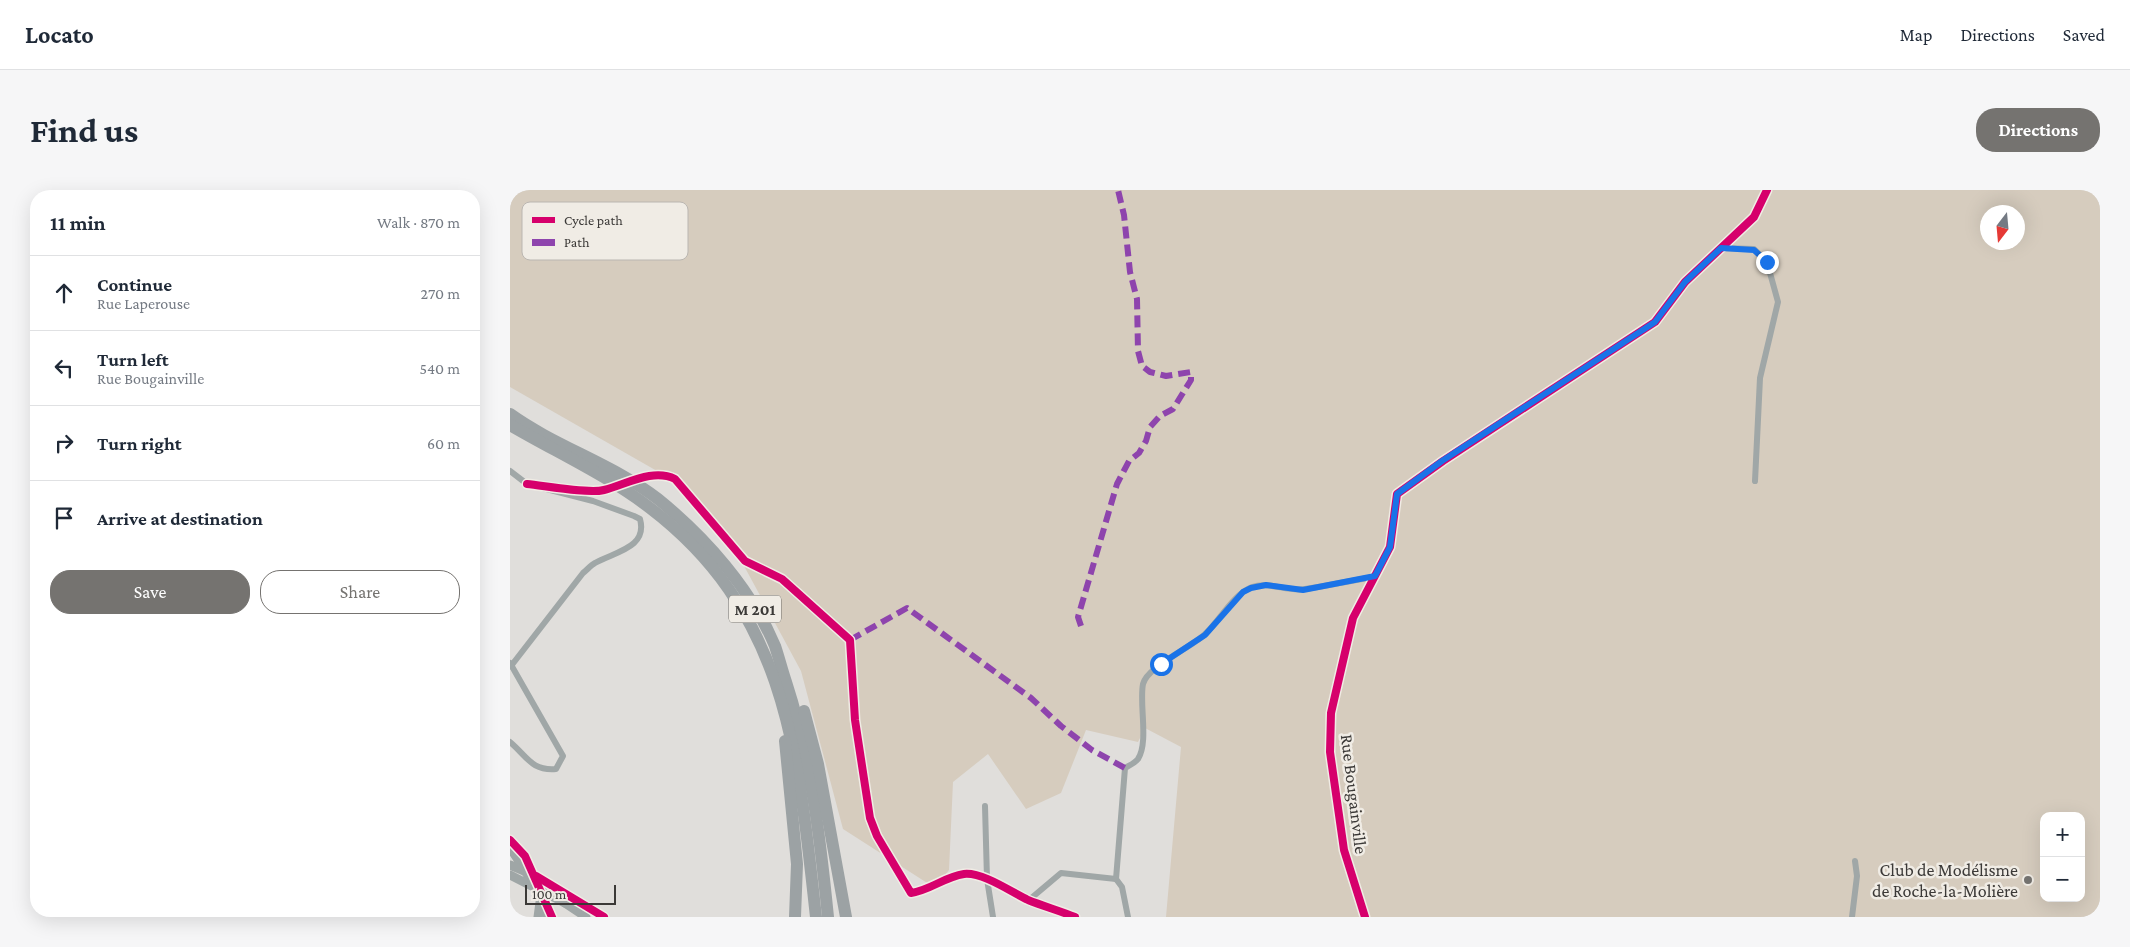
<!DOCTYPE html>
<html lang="en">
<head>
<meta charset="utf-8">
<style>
  body { margin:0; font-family:"Crimson Pro",serif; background:#f6f6f7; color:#1f2937 }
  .controls { position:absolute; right:15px; bottom:15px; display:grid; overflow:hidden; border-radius:10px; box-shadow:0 5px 20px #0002 }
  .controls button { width:45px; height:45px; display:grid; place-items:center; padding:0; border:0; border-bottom:1px solid #e0e1e3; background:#fff; color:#1f2937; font:25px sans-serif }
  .compass { position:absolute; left:1470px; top:15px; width:45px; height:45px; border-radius:50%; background:#fff; box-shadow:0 5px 20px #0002; rotate:196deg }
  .scale { position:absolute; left:15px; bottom:12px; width:91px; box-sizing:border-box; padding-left:5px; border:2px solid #3b3937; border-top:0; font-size:14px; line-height:18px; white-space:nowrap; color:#3b3937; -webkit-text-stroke:4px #f0ece5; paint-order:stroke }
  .stop { position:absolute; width:15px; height:15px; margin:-11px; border:4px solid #1a73e8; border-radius:50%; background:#fff }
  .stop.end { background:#1a73e8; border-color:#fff; box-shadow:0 1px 5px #0008 }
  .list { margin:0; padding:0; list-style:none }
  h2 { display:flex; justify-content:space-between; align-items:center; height:65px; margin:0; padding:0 20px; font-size:21px }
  h2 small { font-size:16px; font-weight:400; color:#747a83 }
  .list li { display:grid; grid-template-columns:32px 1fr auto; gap:15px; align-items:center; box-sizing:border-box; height:75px; padding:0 20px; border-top:1px solid #e0e1e3 }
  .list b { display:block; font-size:19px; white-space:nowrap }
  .list p { margin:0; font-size:16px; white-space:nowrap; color:#747a83 }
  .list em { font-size:16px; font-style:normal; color:#747a83 }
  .actions { display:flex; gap:10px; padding:15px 20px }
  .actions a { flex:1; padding:11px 0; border:1px solid #757370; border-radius:20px; text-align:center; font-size:18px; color:#757370 }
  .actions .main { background:#757370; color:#fff }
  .icon { flex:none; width:28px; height:28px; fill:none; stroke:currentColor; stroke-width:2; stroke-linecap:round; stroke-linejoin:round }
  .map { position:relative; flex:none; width:1590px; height:727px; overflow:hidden; border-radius:20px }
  header { display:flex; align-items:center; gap:30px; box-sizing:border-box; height:70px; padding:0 25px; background:#fff; border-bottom:1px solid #e0e1e3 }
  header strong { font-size:24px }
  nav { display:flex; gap:28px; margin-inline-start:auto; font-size:18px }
  .intro { display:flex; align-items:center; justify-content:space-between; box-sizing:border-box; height:120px; padding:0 30px }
  h1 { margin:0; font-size:35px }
  .button { padding:12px 22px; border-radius:20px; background:#757370; color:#fff; font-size:18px; font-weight:700 }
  main { display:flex; gap:30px; padding:0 30px }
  aside { flex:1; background:#fff; border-radius:20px; box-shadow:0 5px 20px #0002 }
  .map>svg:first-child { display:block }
  .green { fill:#d6ccbe; fill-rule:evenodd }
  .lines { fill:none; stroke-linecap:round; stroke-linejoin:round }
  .street { stroke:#a0a7a7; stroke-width:6 }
  .secondary { stroke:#9fa6a6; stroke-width:9 }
  .highway { stroke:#9ca2a4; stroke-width:12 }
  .secondary-bridge { stroke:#9fa6a6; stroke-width:9 }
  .quiet { stroke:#8e44ad; stroke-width:6; stroke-dasharray:12 6; stroke-linecap:butt }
  .cycleway-casing { stroke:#f0ece5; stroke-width:11 }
  .cycleway { stroke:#d6006c; stroke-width:8 }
  .route { stroke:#1a73e8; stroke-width:6 }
  .poi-dot { fill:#757370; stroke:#f0ece5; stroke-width:2 }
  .labels { text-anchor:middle; stroke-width:5; stroke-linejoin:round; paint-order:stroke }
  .shield { fill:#f0ece5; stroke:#716f6b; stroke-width:1 }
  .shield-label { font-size:16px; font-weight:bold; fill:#3b3937 }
  .street-label { font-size:18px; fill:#3b3937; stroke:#f0ece5 }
  .poi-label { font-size:18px; fill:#3b3937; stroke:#f0ece5; text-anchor:end }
  .key { fill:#f0ece5; stroke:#bab6b1; stroke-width:1 }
  .key-label { font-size:14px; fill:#3b3937 }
</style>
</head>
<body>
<header>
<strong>Locato</strong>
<nav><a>Map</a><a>Directions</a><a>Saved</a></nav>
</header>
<div class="intro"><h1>Find us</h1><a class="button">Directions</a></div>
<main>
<aside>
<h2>11 min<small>Walk · 870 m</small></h2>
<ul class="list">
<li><svg class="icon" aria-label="ahead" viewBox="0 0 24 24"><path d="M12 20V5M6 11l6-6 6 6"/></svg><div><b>Continue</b><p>Rue Laperouse</p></div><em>270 m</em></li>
<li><svg class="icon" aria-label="left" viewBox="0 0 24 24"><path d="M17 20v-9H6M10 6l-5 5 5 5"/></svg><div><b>Turn left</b><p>Rue Bougainville</p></div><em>540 m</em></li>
<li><svg class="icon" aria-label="right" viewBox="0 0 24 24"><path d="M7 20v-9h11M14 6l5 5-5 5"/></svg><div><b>Turn right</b></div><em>60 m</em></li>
<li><svg class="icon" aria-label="arrive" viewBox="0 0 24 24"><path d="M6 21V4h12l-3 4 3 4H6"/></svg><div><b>Arrive at destination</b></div></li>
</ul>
<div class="actions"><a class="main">Save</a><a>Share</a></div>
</aside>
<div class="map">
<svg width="1590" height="727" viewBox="0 0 1590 727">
  <rect width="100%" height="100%" fill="#e0dedb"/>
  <!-- green -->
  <path class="green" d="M0 0H1590V727H656L671 557 635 538 628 552 576 540 551 603 516 619 478 564 443 592 439 680 425 698 333 639 291 481 227 363 168 293 0 197ZM1478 22H1508V52H1478ZM1534 626H1571V708H1534Z"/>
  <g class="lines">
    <!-- street -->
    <g class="street">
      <path d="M1211 58 1244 59 1257 72 1268 112 1250 188 1245 291"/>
      <path d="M0 281 17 294 83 311 124 326 130 329C138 358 104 362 85 373 81 375 77 380 73 383L1 476"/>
      <path d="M133 288C145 285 154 283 165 289L235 371 272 389 340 450 345 530 360 628 367 646 401 703C421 700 434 687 454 684 473 682 501 702 518 710 533 716 550 721 565 727"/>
      <path d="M39 296 88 301 94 300"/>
      <path d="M0 473 53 566 46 579C21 581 17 566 0 552"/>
      <path d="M475 616 477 689 483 727"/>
      <path d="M519 710 551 683 606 689"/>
      <path d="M618 727 612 697 606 689 615 578C620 575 625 573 628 569 639 552 629 514 633 494 637 477 680 458 694 445 710 431 722 405 742 397 759 391 777 402 795 399 818 396 842 390 865 387"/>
      <path d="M855 727 834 660 820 562 821 523 843 428 880 357 887 304 933 271 1145 132 1175 92 1244 27 1257 0"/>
      <path d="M1342 727 1347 686 1345 671"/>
    </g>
    <!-- secondary -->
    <g class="secondary">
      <path d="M0 658C13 676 32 707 37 727"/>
      <path d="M26 686 94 727"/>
      <path d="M55 713 76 727"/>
      <path d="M28 727 30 712"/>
    </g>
    <!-- highway -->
    <g class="highway">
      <path d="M0 224C46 257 103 274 148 309 196 348 241 399 265 456 269 468 272 480 276 492 301 569 310 647 318 727"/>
      <path d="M0 235C46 262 97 285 140 318 279 424 288 566 306 727"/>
      <path d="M294 521 308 574 336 727"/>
      <path d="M275 551 287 674 285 727"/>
    </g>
    <!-- secondary-bridge -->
    <g class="secondary-bridge">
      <path d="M0 675 26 686"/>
      <path d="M0 685 55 713"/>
    </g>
    <!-- quiet -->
    <g class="quiet">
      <path d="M571 436 568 427 607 294 619 271 629 263 636 251 640 237 650 226 663 219 681 190V182L656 186 640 182 632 176 628 161 627 109 620 82 614 25 608 0"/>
      <path d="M340 450 397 418 521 508 551 536 582 560 615 578"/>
    </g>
    <defs>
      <g id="cycleway">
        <path d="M17 294C36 296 78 304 94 300 117 294 143 278 165 289L235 371 272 389 340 450 345 530 360 628 367 646 401 703C421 700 434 687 454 684 473 682 501 702 518 710 533 716 550 721 565 727"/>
        <path d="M0 650 15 666 42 727"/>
        <path d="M26 686 94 727"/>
        <path d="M855 727 834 660 820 562 821 523 843 428 880 357 887 304 933 271 1145 132 1175 92 1244 27 1257 0"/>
      </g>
    </defs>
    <!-- cycleway casing -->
    <use href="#cycleway" class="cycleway-casing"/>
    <!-- cycleway -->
    <use href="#cycleway" class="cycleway"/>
  </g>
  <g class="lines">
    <!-- route -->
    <path class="route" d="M651 474 695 445 733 402 741 398 756 395 793 400 865 386 880 357 887 304 932 271 1145 132 1175 92 1211 58 1244 60 1257 72"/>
  </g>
  <!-- markers -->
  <circle class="poi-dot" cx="1518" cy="690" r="5"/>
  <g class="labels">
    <!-- shield labels -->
    <rect class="shield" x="219" y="405.5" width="52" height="27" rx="4"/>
    <g class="shield-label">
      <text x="245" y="425">M 201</text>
    </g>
    <!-- street labels -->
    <g class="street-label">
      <text transform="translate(844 604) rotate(83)" y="6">Rue Bougainville</text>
    </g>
    <!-- poi labels -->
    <g class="poi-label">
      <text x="1508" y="686">Club de Modélisme<tspan x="1508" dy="21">de Roche-la-Molière</tspan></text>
    </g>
  </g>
  <!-- legend -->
  <rect x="12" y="12" width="166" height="58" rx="8" class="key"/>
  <rect x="22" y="27" width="23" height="6" fill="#d6006c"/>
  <rect x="22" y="49" width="23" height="7" fill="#8e44ad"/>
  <g class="key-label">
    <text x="54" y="35">Cycle path</text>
    <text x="54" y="57">Path</text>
  </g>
</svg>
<div class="controls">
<button>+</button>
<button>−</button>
</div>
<svg class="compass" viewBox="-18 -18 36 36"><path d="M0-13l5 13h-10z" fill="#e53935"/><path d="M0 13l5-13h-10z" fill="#747a83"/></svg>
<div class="scale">100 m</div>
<div class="stop" style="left:651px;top:474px"></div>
<div class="stop end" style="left:1257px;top:72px"></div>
</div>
</main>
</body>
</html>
